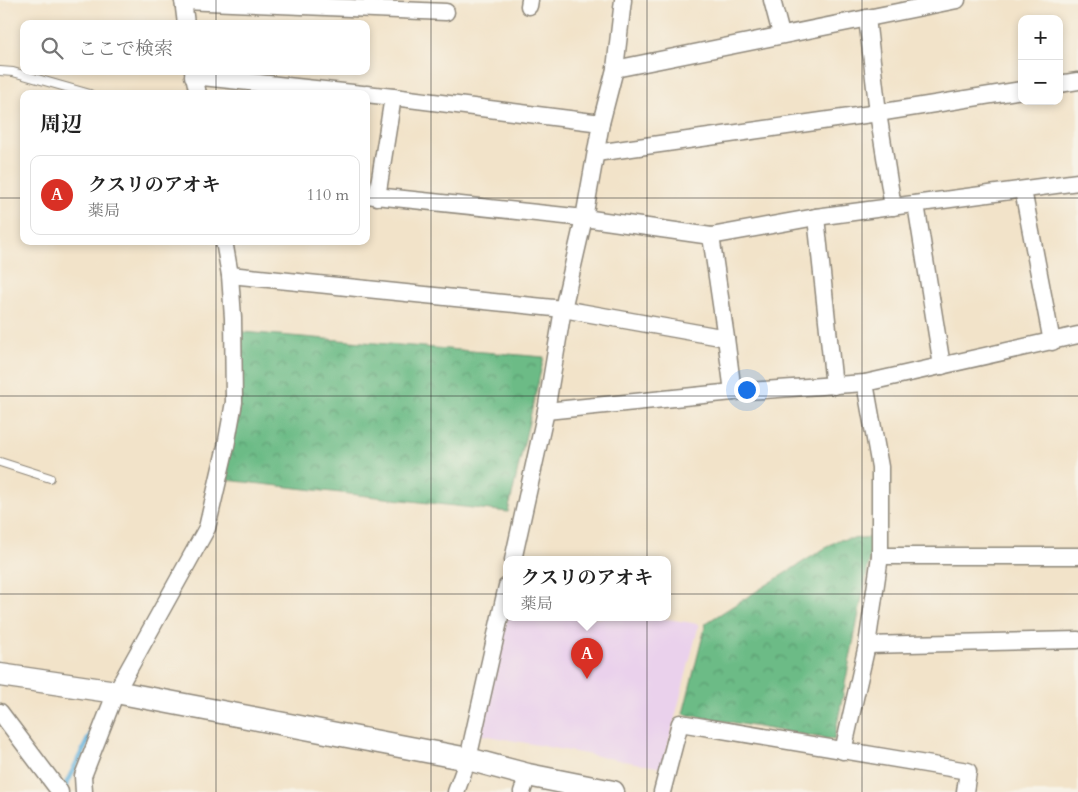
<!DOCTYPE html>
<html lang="ja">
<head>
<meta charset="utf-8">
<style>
  body { margin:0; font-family:Cardo,"Noto Serif JP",serif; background:#f2f2f2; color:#222 }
  .controls { position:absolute; right:15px; top:15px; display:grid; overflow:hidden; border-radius:10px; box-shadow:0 2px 8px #0003 }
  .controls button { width:45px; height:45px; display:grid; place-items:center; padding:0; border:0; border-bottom:1px solid #e0e0e0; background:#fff; color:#222; font:25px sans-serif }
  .you { position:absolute; left:746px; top:389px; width:18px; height:18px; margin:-12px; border:4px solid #fff; border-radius:50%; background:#1a73e8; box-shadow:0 0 0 8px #1a73e833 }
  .badge { display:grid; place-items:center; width:32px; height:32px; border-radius:50%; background:#d93025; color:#fff; font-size:16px; font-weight:700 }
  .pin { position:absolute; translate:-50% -41px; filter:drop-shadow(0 1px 2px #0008) }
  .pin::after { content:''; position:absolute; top:26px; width:18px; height:15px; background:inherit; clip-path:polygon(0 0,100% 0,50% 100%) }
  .popup { position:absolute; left:503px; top:556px; width:168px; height:65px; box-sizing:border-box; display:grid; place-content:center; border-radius:10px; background:#fff; filter:drop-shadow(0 1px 4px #0005); font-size:16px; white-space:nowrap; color:#767676 }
  .popup b { font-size:19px; color:#222 }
  .popup::after { content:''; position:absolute; left:50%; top:100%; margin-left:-10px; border:10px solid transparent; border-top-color:#fff }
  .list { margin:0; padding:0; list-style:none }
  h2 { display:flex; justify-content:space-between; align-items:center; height:65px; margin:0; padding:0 20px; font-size:21px }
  h2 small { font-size:16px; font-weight:400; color:#767676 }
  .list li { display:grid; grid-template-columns:32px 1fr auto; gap:15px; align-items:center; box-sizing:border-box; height:80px; margin:0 10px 10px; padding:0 10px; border:1px solid #e0e0e0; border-radius:10px }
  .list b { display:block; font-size:19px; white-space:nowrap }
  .list p { margin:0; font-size:16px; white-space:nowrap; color:#767676 }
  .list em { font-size:16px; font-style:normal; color:#767676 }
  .icon { flex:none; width:28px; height:28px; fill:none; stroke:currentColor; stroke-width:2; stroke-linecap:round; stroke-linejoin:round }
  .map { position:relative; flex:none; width:1078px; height:792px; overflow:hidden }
  .search { position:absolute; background:#fff; box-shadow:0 2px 8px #0003; left:20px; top:20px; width:350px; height:55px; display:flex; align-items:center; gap:12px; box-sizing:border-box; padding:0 18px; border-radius:10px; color:#767676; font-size:19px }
  .panel { position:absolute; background:#fff; box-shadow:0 2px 8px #0003; left:20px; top:90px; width:350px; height:155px; border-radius:10px }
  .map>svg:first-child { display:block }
  .built { fill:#ead1ec }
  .forest { fill:url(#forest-crowns); stroke:#4c7358 }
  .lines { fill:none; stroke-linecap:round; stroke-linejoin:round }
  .stream { stroke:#63b2dd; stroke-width:5.5 }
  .lane-casing { stroke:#8e877a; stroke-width:10 }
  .street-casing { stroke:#8e877a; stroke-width:19 }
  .secondary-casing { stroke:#8e877a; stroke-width:25 }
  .lane { stroke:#fff; stroke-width:8 }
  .street { stroke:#fff; stroke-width:16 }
  .secondary { stroke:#fff; stroke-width:22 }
  .grid { fill:none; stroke:#2b2b2b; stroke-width:1; stroke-opacity:0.55 }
</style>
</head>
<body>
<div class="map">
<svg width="1078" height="792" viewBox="0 0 1078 792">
  <defs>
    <pattern id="forest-crowns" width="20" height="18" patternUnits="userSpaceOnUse" patternTransform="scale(1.25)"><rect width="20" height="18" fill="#6cbb86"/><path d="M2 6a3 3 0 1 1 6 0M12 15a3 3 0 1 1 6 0" fill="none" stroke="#59986e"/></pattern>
  </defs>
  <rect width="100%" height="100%" fill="#f7f3e8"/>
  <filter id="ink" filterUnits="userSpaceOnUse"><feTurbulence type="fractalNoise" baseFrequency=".02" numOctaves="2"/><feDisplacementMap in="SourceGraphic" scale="10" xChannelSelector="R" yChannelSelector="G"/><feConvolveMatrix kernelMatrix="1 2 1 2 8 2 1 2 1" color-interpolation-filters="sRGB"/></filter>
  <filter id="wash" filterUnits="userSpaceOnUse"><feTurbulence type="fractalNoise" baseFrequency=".0096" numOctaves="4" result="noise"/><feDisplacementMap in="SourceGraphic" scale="20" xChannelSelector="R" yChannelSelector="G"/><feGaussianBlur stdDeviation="1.12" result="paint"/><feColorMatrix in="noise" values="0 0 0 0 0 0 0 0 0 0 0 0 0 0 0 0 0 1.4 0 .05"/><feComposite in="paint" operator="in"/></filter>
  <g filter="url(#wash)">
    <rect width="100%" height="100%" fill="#f2e3c9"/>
    <!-- built -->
    <path class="built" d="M507 618H661L699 624 662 768 478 734Z"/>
    <!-- forest -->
    <g class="forest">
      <path d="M230 331 544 357 508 512 218 479 239 416Z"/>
      <path d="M874 537 834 740 683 714 706 623 838 540Z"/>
    </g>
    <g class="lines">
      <!-- stream -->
      <path class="stream" d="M63 791 92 732"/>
    </g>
  </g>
  <g filter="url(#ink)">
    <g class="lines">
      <defs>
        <g id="lane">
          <path d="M0 71 13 72 90 94"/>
          <path d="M0 462 50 478"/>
        </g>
        <g id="street">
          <path d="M183 0 186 24"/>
          <path d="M772 0 781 34"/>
          <path d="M183 1 446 12"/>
          <path d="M529 6 530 0"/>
          <path d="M867 18 878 113 893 207"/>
          <path d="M615 69 957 0"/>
          <path d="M193 71 198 94"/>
          <path d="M193 76 362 94"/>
          <path d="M1059 84 1078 81"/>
          <path d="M366 94 393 97 377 197"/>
          <path d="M393 97 601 123"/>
          <path d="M596 153 878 113 1022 90"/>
          <path d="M1023 190 1052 342"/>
          <path d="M366 195 584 218 711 236 816 217 1078 182"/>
          <path d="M916 204 942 366"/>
          <path d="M816 217 834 386"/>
          <path d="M230 275 563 309 726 338 711 236"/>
          <path d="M726 338 733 392"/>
          <path d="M546 411 733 392 865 383 1078 335"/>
          <path d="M880 556H1078"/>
          <path d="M513 560 546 411 563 309 584 218 601 123 615 69 623 0"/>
          <path d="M867 645 1078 640"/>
          <path d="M0 712 60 792"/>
          <path d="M843 751 867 645 880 556V467L865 383"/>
          <path d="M84 792 83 776 116 692 207 528 226 446 234 402 233 318 230 275 224 241"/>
          <path d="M456 792 468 759 507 586"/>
          <path d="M522 792 528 775"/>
          <path d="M662 792 680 723 968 771 965 792"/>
        </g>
        <path id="secondary" d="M0 675 116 692 468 759 528 775 613 792"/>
      </defs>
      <!-- lane casing -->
      <use href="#lane" class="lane-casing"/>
      <!-- street casing -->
      <use href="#street" class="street-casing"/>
      <!-- secondary casing -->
      <use href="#secondary" class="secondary-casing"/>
      <!-- lane -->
      <use href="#lane" class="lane"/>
      <!-- street -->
      <use href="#street" class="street"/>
      <!-- secondary -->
      <use href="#secondary" class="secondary"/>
    </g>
  </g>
  <!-- grid -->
  <path class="grid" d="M216 0V24M431 0V792M647 0V792M862 0V792M216 71V94M0 198H24M366 198H1078M216 241V792M0 396H1078M0 594H1078"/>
</svg>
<div class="controls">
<button>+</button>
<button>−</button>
</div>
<div class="you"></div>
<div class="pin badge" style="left:587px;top:679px">A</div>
<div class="popup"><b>クスリのアオキ</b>薬局</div>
<div class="search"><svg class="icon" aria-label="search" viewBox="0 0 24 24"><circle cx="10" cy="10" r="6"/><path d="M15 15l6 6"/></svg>ここで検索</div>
<section class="panel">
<h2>周辺<small></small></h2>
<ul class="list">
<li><span class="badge">A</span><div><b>クスリのアオキ</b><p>薬局</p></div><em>110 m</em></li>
</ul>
</section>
</div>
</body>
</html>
